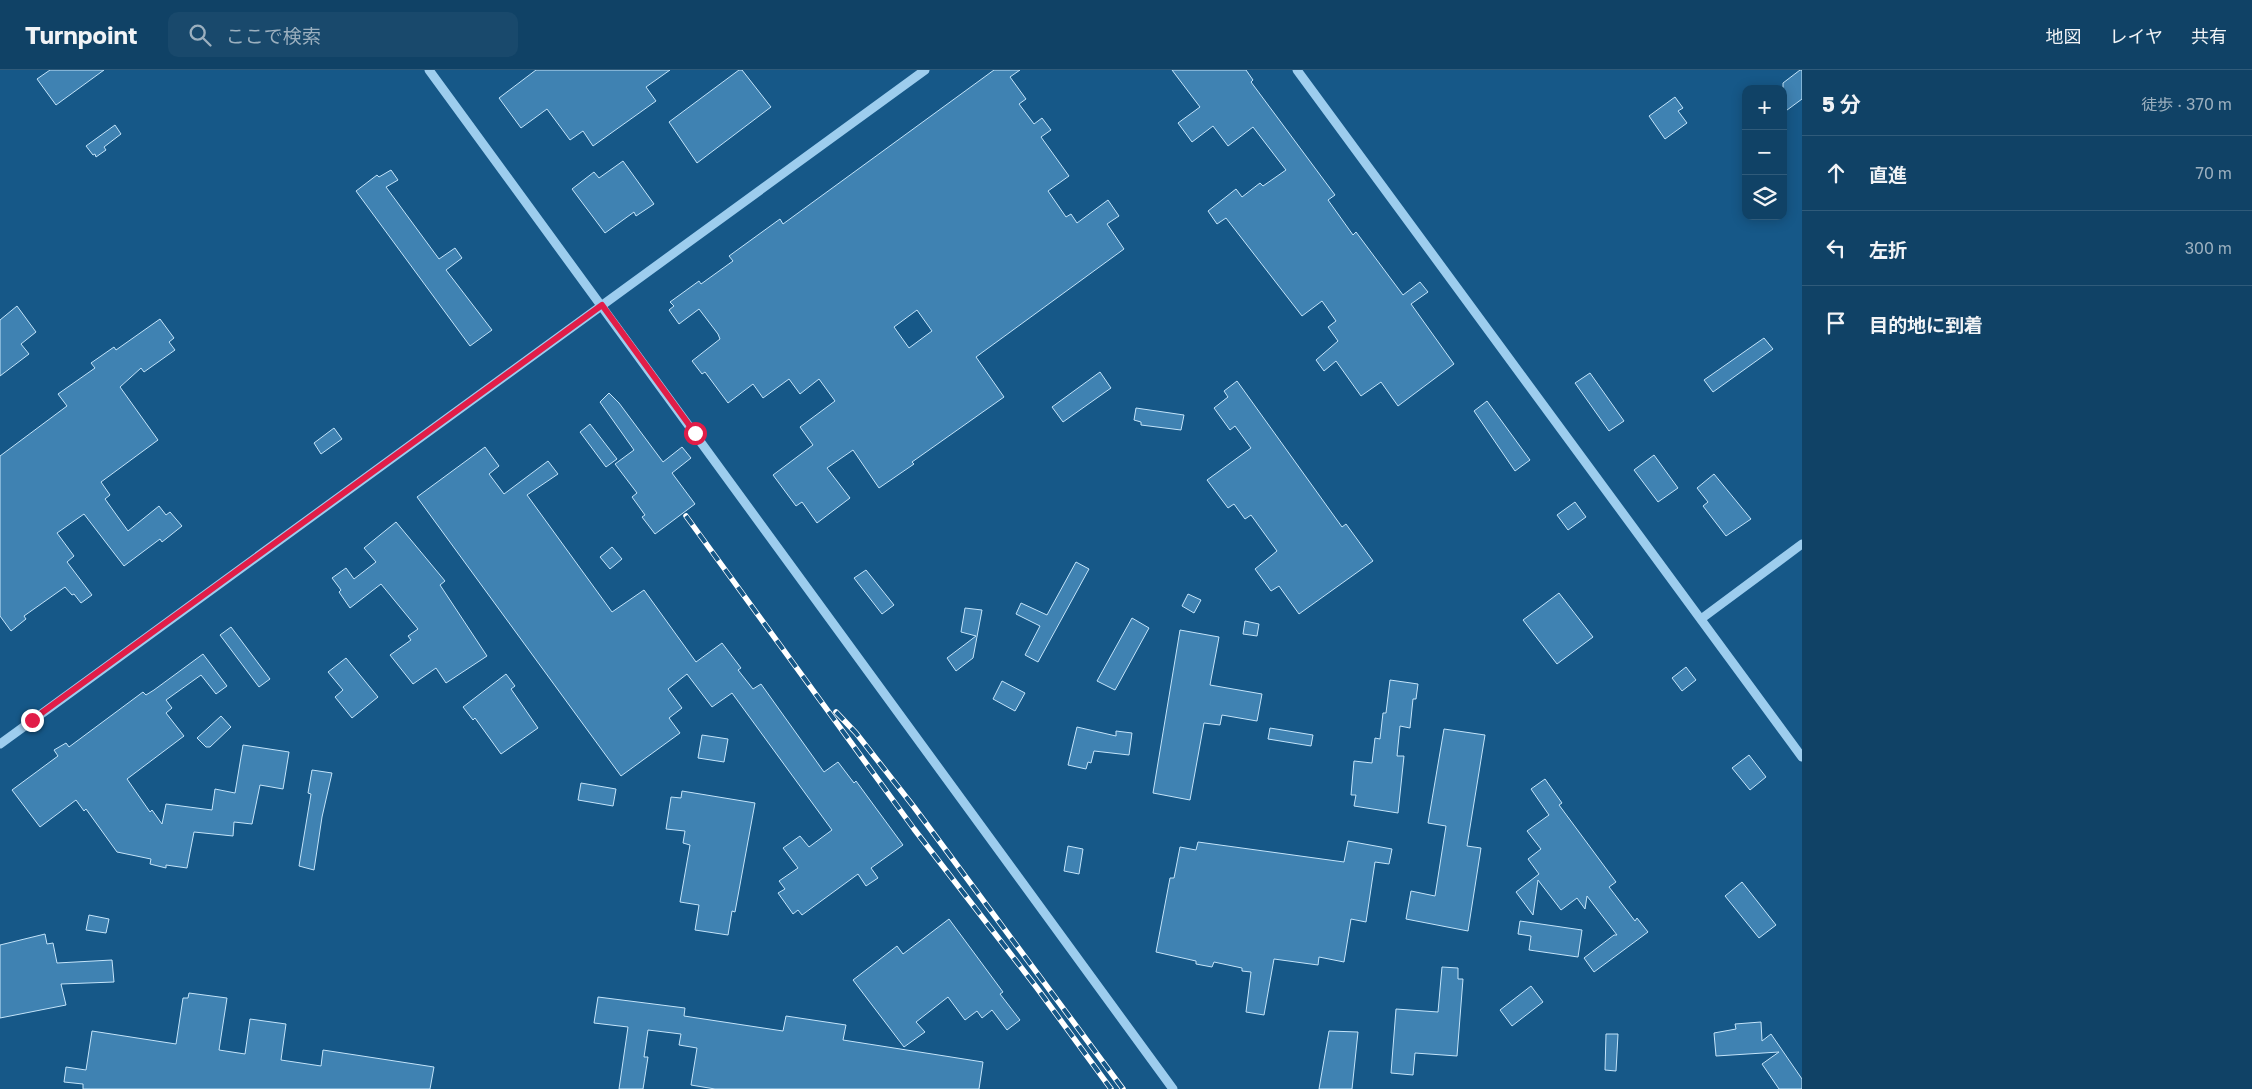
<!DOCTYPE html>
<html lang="ja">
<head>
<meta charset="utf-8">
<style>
  body { margin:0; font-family:"Golos Text","Noto Sans JP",sans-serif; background:#19496c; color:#f1f3f6 }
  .controls { position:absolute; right:15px; top:15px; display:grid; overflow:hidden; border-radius:10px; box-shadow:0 2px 12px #0003 }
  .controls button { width:45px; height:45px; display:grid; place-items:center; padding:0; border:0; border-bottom:1px solid #305b7a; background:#104266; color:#f1f3f6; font:25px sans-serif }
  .stop { position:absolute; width:15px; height:15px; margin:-11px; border:4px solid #e11d48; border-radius:50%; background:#fff }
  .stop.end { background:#e11d48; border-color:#fff; box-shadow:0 1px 5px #0008 }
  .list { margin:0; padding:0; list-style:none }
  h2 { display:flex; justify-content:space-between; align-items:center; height:65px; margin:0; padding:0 20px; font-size:21px }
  h2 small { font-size:16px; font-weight:400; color:#9cb0bf }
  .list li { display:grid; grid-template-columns:32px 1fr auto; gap:15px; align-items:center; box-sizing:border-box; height:75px; padding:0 20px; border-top:1px solid #305b7a }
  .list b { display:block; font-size:19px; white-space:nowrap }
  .list em { font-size:16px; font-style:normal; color:#9cb0bf }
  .icon { flex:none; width:28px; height:28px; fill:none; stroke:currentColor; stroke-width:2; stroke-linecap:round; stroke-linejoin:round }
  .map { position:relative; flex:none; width:1802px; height:1019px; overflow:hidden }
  header { display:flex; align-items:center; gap:30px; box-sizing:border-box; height:70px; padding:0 25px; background:#104266; border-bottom:1px solid #305b7a }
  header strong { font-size:24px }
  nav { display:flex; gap:28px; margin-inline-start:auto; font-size:18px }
  .search { width:350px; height:45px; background:#19496c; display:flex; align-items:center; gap:12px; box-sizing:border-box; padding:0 18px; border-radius:10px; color:#9cb0bf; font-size:19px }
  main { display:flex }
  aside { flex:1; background:#104266 }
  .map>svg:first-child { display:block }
  .building { fill:#3f82b2; stroke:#c3e4fa; fill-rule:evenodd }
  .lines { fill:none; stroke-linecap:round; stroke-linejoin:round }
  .minor { stroke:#9dcdee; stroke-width:9 }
  .rail-casing { stroke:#fff; stroke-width:5.5 }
  .rail { stroke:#165888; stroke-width:4; stroke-dasharray:11; stroke-linecap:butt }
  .route { stroke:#e11d48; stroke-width:6 }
</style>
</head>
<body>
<header>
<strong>Turnpoint</strong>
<div class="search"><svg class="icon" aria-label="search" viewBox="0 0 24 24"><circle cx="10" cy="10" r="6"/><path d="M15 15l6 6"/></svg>ここで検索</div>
<nav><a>地図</a><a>レイヤ</a><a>共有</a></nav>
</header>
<main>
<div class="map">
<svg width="1802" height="1019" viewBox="0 0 1802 1019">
  <rect width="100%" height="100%" fill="#165888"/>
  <!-- building -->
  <g class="building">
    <path d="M50 0H104L56 35 37 9Z"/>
    <path d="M536 0H670L646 17 656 31 593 76 583 61 570 70 547 39 521 58 499 28Z"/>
    <path d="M739 0H742L771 37 697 93 669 52Z"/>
    <path d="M994 0H1020L1010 7 1026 29 1019 34 1034 54 1042 48 1051 60 1041 67 1069 106 1048 121 1066 147 1071 144 1077 153 1108 130 1119 146 1107 154 1124 179 976 287 1004 327 912 392 914 394 879 418 853 380 827 398 850 428 817 453 802 432 796 436 773 405 813 375 800 357 835 331 819 309 800 324 789 309 763 328 753 314 728 333 705 302 702 304 692 291 720 269 718 264 699 239 679 254 669 240 674 236 670 232 699 211 701 214 733 191 729 186 780 149 783 154ZM917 240 932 261 909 278 894 257Z"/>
    <path d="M1172 0H1246L1253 10 1251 12 1335 125 1328 130 1353 165 1356 162 1403 225 1420 212 1428 222 1411 234 1454 294 1398 336 1381 312 1361 326 1336 291 1324 301 1316 290 1338 271 1328 257 1336 251 1322 231 1302 246 1226 148 1217 154 1208 141 1236 119 1242 127 1260 113 1263 116 1286 100 1253 57 1228 76 1213 56 1192 72 1178 53 1200 37Z"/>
    <path d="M1800 0H1802V29L1783 43V13Z"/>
    <path d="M1675 27 1683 38 1678 41 1687 53 1665 69 1649 46Z"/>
    <path d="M115 55 121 64 104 77 106 80 96 87 95 84 93 85 86 76Z"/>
    <path d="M623 91 654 134 636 146 634 142 605 163 572 119 594 102 599 108Z"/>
    <path d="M391 100 398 110 386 117 439 189 455 178 462 188 446 200 492 260 470 276 356 121 377 105 379 107Z"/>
    <path d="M17 236 36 262 21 274 29 284 0 306V250Z"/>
    <path d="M160 249 174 268 169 272 175 280 144 302 141 298 120 317 158 370 101 412 110 425 105 429 128 461 159 436 166 445 170 442 182 456 162 472 160 469 124 496 84 444 57 463 74 486 67 492 92 525 81 533 74 524 72 525 65 517 24 546 26 549 11 561 0 546V386L67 336 58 324 95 298 91 293 114 277 116 280Z"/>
    <path d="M1764 268 1773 279 1713 322 1704 310Z"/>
    <path d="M1100 302 1111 318 1063 352 1052 337Z"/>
    <path d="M1590 303 1624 351 1609 361 1575 313Z"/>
    <path d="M1237 311 1342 457 1346 454 1373 491 1299 544 1279 516 1271 521 1255 499 1277 481 1251 445 1245 449 1234 434 1228 438 1207 410 1251 378 1235 356 1230 360 1214 338 1228 327 1224 321Z"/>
    <path d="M609 323 619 333 663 392 682 377 691 388 672 403 695 434 655 464 642 447 645 445 632 427 637 423 615 394 634 380 600 332Z"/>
    <path d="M1487 331 1530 390 1515 401 1474 341Z"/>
    <path d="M1136 338 1184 345 1181 360 1141 355V352L1134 350Z"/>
    <path d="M590 354 617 389 606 397 580 362Z"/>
    <path d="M334 358 342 369 321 384 314 373Z"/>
    <path d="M485 377 499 396 489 404 504 424 548 391 558 404 527 425 612 542 644 520 696 592 722 573 741 598 738 600 753 619 761 614 824 702 838 692 854 713 856 711 903 775 871 798 878 808 866 816 858 804 802 845 798 840 793 844 778 823 785 819 779 811 798 798 783 778 800 766 809 777 832 760 732 623 712 637 687 604 668 619 682 638 669 648 680 663 621 706 417 427Z"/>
    <path d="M1654 385 1678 418 1658 432 1634 400Z"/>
    <path d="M1714 404 1751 449 1726 466 1703 436 1708 432 1697 418Z"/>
    <path d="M1575 432 1586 447 1568 460 1557 445Z"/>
    <path d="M396 452 445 511 440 515 487 586 446 613 436 598 413 614 390 585 411 570 408 566 418 559 381 514 350 538 339 522 341 520 332 508 346 498 354 509 376 492 364 478Z"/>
    <path d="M612 477 622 489 610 499 600 487Z"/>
    <path d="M1076 492 1089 499 1038 592 1025 585 1040 556 1016 544 1021 533 1047 545Z"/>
    <path d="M866 500 894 535 882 544 854 508Z"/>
    <path d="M1559 523 1593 567 1557 594 1523 550Z"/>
    <path d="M1188 524 1201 530 1194 543 1182 536Z"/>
    <path d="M965 538 982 540 973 588 956 601 947 588 976 566 961 562Z"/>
    <path d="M1132 548 1149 558 1115 620 1097 611Z"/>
    <path d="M1245 551 1259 554 1257 566 1243 564Z"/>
    <path d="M231 557 270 609 259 617 220 565Z"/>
    <path d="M1180 560 1219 567 1210 615 1262 624 1257 651 1222 645 1220 655 1204 653 1190 730 1153 723Z"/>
    <path d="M203 584 227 616 216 624 201 605 166 630 172 638 166 643 184 666 127 709 150 742 152 740 162 754 166 734 212 740 215 719 235 723 243 675 289 682 283 719 260 715 252 754 234 752 233 766 194 762 187 798 166 795V798L150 794 151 789 117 782 86 739 84 741 76 730 40 757 12 720 58 686 54 680 66 673 69 677 143 622 146 625 154 620Z"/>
    <path d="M346 588 378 627 352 648 335 627 343 620 328 602Z"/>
    <path d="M1686 597 1696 610 1682 621 1672 608Z"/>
    <path d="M506 604 515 616 511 619 538 658 501 684 475 648 473 650 463 637Z"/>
    <path d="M1390 610 1418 614 1416 629H1413L1410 658 1400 656 1397 686H1404L1398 743 1354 736 1356 725H1351L1354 691 1372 693 1375 668 1380 669 1383 643H1386Z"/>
    <path d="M1002 611 1025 623 1015 641 993 629Z"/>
    <path d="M221 646 231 657 210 677H206L197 668Z"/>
    <path d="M1077 657 1116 666V661L1132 663 1129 685 1094 681 1091 693 1088 692 1086 699 1068 695Z"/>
    <path d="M1270 658 1313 665 1311 676 1268 669Z"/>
    <path d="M1444 659 1485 665 1467 776 1481 778 1468 861 1406 849 1411 821 1435 826 1446 756 1428 753Z"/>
    <path d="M702 665 728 669 724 692 698 688Z"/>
    <path d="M1749 685 1766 707 1750 720 1732 698Z"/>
    <path d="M312 700 332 703 322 747 314 800 299 796 311 724 308 723Z"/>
    <path d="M1545 709 1562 733 1559 735 1616 812 1609 817 1635 851 1637 848 1648 862 1594 902 1584 888 1614 865H1617L1587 826 1585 839 1577 828 1561 840 1538 810 1533 845 1516 822 1539 804 1528 789 1541 779 1527 761 1549 745 1531 719Z"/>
    <path d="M581 713 616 719 613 736 578 730Z"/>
    <path d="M682 721 755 733 735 842 732 841 728 865 695 860 699 835 680 832 690 775 683 773 685 761 666 759 671 727 681 728Z"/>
    <path d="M1348 771 1392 779 1389 794 1375 792 1366 852 1351 849 1344 892 1319 887 1318 895 1274 889 1264 945 1246 942 1251 902 1242 901V898L1214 892 1212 897 1196 894V891L1156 882 1170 808H1174L1180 777 1196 780 1198 772 1344 792Z"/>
    <path d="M1068 776 1083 779 1079 804 1064 801Z"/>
    <path d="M1742 812 1776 855 1759 868 1725 826Z"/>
    <path d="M89 845 109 849 106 863 86 860Z"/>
    <path d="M949 849 1003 922 1000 924 1020 950 1007 960 992 940 982 948 977 941 965 950 948 927 916 952 925 962 904 977 853 910 897 876 903 884Z"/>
    <path d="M1520 851 1582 860 1578 887 1529 880 1531 866 1518 864Z"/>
    <path d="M45 864 47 874 53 873 57 893 112 890 114 912 61 914 66 935 0 948V875Z"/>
    <path d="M1442 897 1458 898V909H1463L1457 986 1415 983 1413 1005 1391 1003 1396 939 1438 942Z"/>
    <path d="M1531 916 1543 932 1512 956 1500 940Z"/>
    <path d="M189 923 227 928 219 980 245 984 250 949 286 954 281 990 321 996 323 980 434 997 430 1019H83V1014L64 1012 66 997 86 1000 92 961 176 974 183 928H188Z"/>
    <path d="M598 927 685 938 684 946 783 961 786 946 846 955 843 970 983 992 979 1019H715L691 1015 697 978 679 975 681 964 648 960 644 987H648L643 1019H619L628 957 594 953Z"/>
    <path d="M1761 952 1762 971 1771 964 1802 1009V1019H1779L1762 994 1779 982 1716 986 1714 963 1736 959 1735 954Z"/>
    <path d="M1329 961 1358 962 1352 1019H1319Z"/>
    <path d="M1606 964H1618L1616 1001 1605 1000Z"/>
  </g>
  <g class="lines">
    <!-- minor -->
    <g class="minor">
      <path d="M429 0 1173 1019"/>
      <path d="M1297 0 1802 687"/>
      <path d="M1701 549 1802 474"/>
      <path d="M0 674 925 0"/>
    </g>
    <defs>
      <g id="rail">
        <path d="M686 446 914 759 1037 918 1111 1019"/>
        <path d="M836 642 856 663 914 737 1123 1019"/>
      </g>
    </defs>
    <!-- rail casing -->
    <use href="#rail" class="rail-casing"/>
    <!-- rail -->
    <use href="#rail" class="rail"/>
  </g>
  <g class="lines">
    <!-- route -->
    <path class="route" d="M32 650 602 235 695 363"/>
  </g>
</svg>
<div class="controls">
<button>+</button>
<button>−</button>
<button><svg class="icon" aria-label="layers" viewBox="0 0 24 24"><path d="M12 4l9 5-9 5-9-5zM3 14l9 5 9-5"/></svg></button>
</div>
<div class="stop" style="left:695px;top:363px"></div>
<div class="stop end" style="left:32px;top:650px"></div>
</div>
<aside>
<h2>5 分<small>徒歩 · 370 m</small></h2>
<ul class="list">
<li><svg class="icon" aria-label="ahead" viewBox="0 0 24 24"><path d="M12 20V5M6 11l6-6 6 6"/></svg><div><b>直進</b></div><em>70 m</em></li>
<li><svg class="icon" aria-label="left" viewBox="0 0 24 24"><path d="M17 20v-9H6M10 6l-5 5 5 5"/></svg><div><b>左折</b></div><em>300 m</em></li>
<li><svg class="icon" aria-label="arrive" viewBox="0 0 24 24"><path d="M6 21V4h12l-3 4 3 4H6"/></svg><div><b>目的地に到着</b></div></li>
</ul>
</aside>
</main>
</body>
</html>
